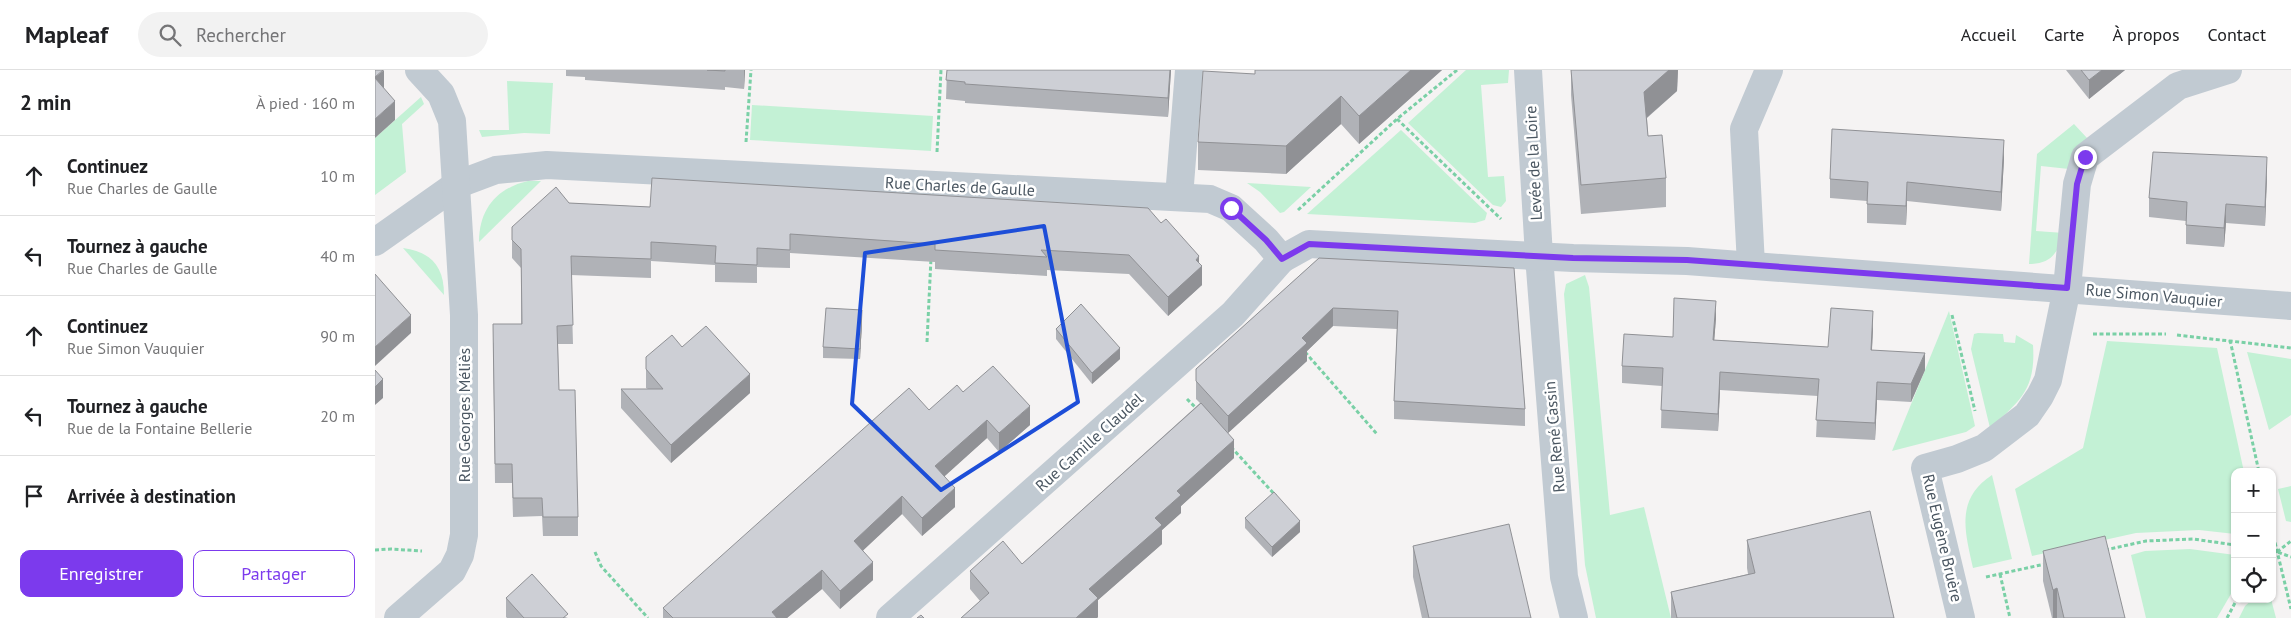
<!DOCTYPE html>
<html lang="fr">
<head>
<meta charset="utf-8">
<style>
  body { margin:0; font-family:"PT Sans",sans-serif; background:#f2f2f2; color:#202124 }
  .controls { position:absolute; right:15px; bottom:15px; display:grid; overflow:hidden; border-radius:10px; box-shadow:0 1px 4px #0004 }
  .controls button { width:45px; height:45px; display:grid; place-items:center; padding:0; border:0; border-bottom:1px solid #e0e0e0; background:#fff; color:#202124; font:25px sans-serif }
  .stop { position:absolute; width:15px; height:15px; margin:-11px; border:4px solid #7c3aed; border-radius:50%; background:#fff }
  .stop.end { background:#7c3aed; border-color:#fff; box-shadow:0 1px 5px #0008 }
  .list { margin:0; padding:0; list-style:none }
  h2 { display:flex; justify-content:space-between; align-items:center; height:65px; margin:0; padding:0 20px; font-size:21px }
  h2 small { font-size:16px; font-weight:400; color:#757577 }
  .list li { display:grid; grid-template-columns:32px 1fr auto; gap:15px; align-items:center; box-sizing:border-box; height:80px; padding:0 20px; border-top:1px solid #e0e0e0 }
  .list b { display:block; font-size:19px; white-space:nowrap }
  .list p { margin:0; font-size:16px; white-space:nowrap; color:#757577 }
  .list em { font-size:16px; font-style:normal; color:#757577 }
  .actions { display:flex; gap:10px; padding:15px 20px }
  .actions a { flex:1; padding:11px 0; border:1px solid #7c3aed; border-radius:10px; text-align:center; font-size:18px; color:#7c3aed }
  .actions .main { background:#7c3aed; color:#fff }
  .icon { flex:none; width:28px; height:28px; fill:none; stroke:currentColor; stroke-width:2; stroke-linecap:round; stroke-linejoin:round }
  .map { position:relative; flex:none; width:1916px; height:548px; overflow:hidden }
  header { display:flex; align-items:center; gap:30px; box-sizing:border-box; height:70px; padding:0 25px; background:#fff; border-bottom:1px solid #e0e0e0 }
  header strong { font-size:24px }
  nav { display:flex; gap:28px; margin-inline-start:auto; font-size:18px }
  .search { width:350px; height:45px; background:#f2f2f2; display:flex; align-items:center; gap:12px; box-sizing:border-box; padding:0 18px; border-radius:28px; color:#757577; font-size:19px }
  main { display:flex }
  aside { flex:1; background:#fff }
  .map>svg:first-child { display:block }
  .green { fill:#c3f1d5 }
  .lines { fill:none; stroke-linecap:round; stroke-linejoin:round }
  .path { stroke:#7ad0a6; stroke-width:3; stroke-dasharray:4 2.5; stroke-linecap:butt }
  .minor { stroke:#c1cad2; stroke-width:28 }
  .wall { fill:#b0b2b7 }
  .shaded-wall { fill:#909195 }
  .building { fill:#cdcfd5; stroke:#909195 }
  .route { stroke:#7c3aed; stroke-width:6 }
  .marked { fill:none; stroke:#1d4ed8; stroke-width:4; stroke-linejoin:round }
  .labels { text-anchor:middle; stroke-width:5; stroke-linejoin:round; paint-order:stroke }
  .street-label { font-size:16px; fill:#4a5661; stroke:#fff }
</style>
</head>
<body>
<header>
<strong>Mapleaf</strong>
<div class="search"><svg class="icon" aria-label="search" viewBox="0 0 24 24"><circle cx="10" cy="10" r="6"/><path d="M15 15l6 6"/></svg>Rechercher</div>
<nav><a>Accueil</a><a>Carte</a><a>À propos</a><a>Contact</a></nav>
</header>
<main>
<aside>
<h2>2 min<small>À pied · 160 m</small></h2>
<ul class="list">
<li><svg class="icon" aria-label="ahead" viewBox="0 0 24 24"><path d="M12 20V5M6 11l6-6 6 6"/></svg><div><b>Continuez</b><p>Rue Charles de Gaulle</p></div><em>10 m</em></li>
<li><svg class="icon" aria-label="left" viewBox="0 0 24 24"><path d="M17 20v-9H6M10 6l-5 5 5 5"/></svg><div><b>Tournez à gauche</b><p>Rue Charles de Gaulle</p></div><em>40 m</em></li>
<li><svg class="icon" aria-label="ahead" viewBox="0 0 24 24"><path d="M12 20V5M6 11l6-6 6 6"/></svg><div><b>Continuez</b><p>Rue Simon Vauquier</p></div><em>90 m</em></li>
<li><svg class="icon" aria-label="left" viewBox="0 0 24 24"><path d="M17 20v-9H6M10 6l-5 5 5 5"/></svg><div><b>Tournez à gauche</b><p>Rue de la Fontaine Bellerie</p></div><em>20 m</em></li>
<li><svg class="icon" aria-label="arrive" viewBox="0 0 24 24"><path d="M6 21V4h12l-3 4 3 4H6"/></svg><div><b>Arrivée à destination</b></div></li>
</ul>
<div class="actions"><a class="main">Enregistrer</a><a>Partager</a></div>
</aside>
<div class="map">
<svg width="1916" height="548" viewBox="0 0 1916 548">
  <rect width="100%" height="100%" fill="#f5f3f3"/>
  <!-- green -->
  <g class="green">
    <path d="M1091 0H1134L1133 13 1106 15 1113 107 1129 106 1131 131 1126 137 1118 135 1033 53Z"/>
    <path d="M132 11 178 13 175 64 149 63 107 67 104 60H134Z"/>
    <path d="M46 27 49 34 27 54 31 102 0 125V68Z"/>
    <path d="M377 35 558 46 556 81 375 70Z"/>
    <path d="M1699 54 1712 68 1694 99 1666 96 1661 161 1689 163C1683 182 1677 194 1654 194L1662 84Z"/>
    <path d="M1026 60 1112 143 1110 150 1100 153 932 144Z"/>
    <path d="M153 111H166L104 172C104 139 122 118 153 111Z"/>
    <path d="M872 113 936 117 909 142 905 143 885 122Z"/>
    <path d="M28 178C56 182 69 196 69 225Z"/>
    <path d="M1210 205 1214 217 1235 445 1269 437 1296 548H1221L1210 495 1189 224 1191 214Z"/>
    <path d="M1574 241 1600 356 1591 362 1517 381Z"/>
    <path d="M1603 263 1628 264 1629 272 1640 273 1641 265 1658 275C1661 319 1645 331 1615 358L1596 279 1599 264Z"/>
    <path d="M1732 271 1842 278 1869 402H1860V464L1824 460 1761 463 1657 486 1640 419 1708 378Z"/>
    <path d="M1872 282 1916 289V345L1894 360Z"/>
    <path d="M1617 405 1637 489 1598 498C1590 462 1580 429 1617 405Z"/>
    <path d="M1916 416V452L1911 451 1903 419Z"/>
    <path d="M1815 479 1860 485V517L1842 548H1771L1756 485 1770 481Z"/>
    <path d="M1878 529H1896L1901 548H1864L1870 536Z"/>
  </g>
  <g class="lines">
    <!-- path -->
    <g class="path">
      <path d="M1022 49 1126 149"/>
      <path d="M371 72 376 0"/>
      <path d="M562 82 566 0"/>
      <path d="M923 140 1022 49 1082 0"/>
      <path d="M1577 245 1600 341"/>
      <path d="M1718 264H1791"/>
      <path d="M1802 265 1916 278"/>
      <path d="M1855 270 1884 402"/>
      <path d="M552 272 556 188"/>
      <path d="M930 282 1002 364"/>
      <path d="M812 329 824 341"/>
      <path d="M856 377 901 426"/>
      <path d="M1897 460 1916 539"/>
      <path d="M0 480 16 479 47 481"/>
      <path d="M1730 480 1771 471 1818 469 1860 475"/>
      <path d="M1897 480 1916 487"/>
      <path d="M220 482 226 496 273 548"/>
      <path d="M1897 486 1916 471"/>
      <path d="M1625 504 1635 548"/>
      <path d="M1611 507 1670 494"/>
      <path d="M1852 548 1862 529"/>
    </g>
    <!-- minor -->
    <g class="minor">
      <path d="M1153 0 1164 186 1189 507 1199 548"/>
      <path d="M804 127 814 0"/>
      <path d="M0 172 81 115 121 100 172 95 835 129 856 138 891 170 907 189 934 174 1198 188 1312 191 1916 236"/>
      <path d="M1376 195 1369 59 1394 0"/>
      <path d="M23 548 77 501 85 485 89 465V245L77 51 66 24 44 0"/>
      <path d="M515 548 858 244 907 189"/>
      <path d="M1586 548 1550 398 1582 389 1609 378 1652 345 1665 326 1673 310 1692 218 1702 114 1710 87 1803 16 1853 0"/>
    </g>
  </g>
  <!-- wall -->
  <g class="wall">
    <path d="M191 0H370L369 19 350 17V20L210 10V7L191 6Z"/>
    <path d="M572 0H796L793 47 590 33V31L571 29Z"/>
    <path d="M880 0H1067L984 74 966 54 911 104 823 100V72L880 4Z"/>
    <path d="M1196 0H1303L1302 21 1272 48 1273 66 1291 108V137L1206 144 1196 25Z"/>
    <path d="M1691 0H1750L1714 29Z"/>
    <path d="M1629 89 1626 141 1532 131 1531 155 1492 153V131L1455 128V109Z"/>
    <path d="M1892 106 1890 156 1851 153 1849 177 1811 174V151L1774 147V128Z"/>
    <path d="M194 133 275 137 786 153 824 194 827 215 793 246 754 204 672 200V206L560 199V192L415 183V198L382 197V213L340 212V195L276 191V208L196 205 198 274H183L184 320 203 447V466H168L167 446 138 447 137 413H120L118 273 146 254V198L137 188V157Z"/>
    <path d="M944 188 1139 198 1150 339V356L1019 349V331L1022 259 958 256 932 281V291L853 363 859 388 806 436V443L787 460V474L723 530V547L722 548H586L605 531 595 519V501L647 494 825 333 821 329V299Z"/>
    <path d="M1341 248 1339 270 1453 277 1498 258 1497 280 1550 300 1536 332 1502 330 1500 370 1441 367 1443 326 1345 320 1343 361 1286 358 1287 316 1247 313V296Z"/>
    <path d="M487 251 485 289 448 288V277Z"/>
    <path d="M681 259 745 289 717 314 681 269Z"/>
    <path d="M307 277 375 323 296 393 246 338V319H273L271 318V287Z"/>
    <path d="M588 322 655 355 624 382 612 368 569 406 580 437 547 466 527 444 488 480 498 510 465 539 447 519 412 548H288V538Z"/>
    <path d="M870 448 925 462 897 487 870 458Z"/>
    <path d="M1372 470 1519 548H1296V522L1373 504 1372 498Z"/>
    <path d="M1038 476 1156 548H1047L1038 507Z"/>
    <path d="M1668 481 1750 548H1677L1668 511Z"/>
    <path d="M131 528 193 548H132L131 547Z"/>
  </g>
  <!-- shaded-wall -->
  <g class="shaded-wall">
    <path d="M9 0V19L0 26V7Z"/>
    <path d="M369 0H370L369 19Z"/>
    <path d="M795 0H796L793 47V28Z"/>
    <path d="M1036 0H1067L984 74V46Z"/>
    <path d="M1292 0H1303L1302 21 1269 50V22Z"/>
    <path d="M1727 0H1750L1714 29V10Z"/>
    <path d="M966 26V54L911 104V76Z"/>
    <path d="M20 31V50L0 68V49Z"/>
    <path d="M1629 70V89L1626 141V122Z"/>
    <path d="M1892 87V106L1890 156V137Z"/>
    <path d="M1532 112V131L1531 155V136Z"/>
    <path d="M1851 134V153L1849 177V158Z"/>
    <path d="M824 186V198L827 196V215L793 246V227L821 190Z"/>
    <path d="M1341 231V248L1338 287V270Z"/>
    <path d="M958 238V256L932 281V291L853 363V346L927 268Z"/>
    <path d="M487 240V251L485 289V279Z"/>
    <path d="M1498 241V258L1496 297V280Z"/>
    <path d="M36 245V263L0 296V277Z"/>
    <path d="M745 278V289L717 314V303Z"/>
    <path d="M1550 283V300L1536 332V314Z"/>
    <path d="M1345 302V320L1343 361V344Z"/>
    <path d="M375 304V323L296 393V375Z"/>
    <path d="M8 309V328L0 335V317Z"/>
    <path d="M1502 312V330L1500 370V353Z"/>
    <path d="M655 336V355L624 382V363Z"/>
    <path d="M612 350V368L560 415V396Z"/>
    <path d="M859 370V388L806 436V443L787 460V474L723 530V547L722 548H701L714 519 780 448 802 421Z"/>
    <path d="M580 418V437L547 466V448Z"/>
    <path d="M527 426V444L479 489V471Z"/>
    <path d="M925 451V462L897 487V477Z"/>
    <path d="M498 492V510L465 539V521Z"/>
    <path d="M447 500V519L412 548H397V542Z"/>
    <path d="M1682 518V548H1678V520Z"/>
  </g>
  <!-- building -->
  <g class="building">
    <path d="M0 0H8L0 7Z"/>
    <path d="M332 0H350V1Z"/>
    <path d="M572 0H795L793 28 590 14V12L571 10Z"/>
    <path d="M880 0H1036L984 46 966 26 911 76 823 72 828 1 880 4Z"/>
    <path d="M1196 0H1294L1269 22 1273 66 1287 65 1291 108 1206 115Z"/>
    <path d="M1706 0H1727L1714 10Z"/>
    <path d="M0 8 20 31 0 49Z"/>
    <path d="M1457 59 1629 70 1626 122 1532 112 1531 136 1492 134 1493 112 1455 109Z"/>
    <path d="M1778 82 1892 87 1890 137 1851 134 1849 158 1811 155 1812 132 1774 128Z"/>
    <path d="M277 108 773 138 786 153 791 149 824 186 821 190 827 196 793 227 754 185 666 180 672 187 560 180V174L415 164V180L382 178V195L340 193 341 176 276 172V189L196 186 198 255 182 256 184 320H200L203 447H168L167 428H138L137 394H120L118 254H147L146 179 137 170V157L181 117 194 133 275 137Z"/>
    <path d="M944 188 1139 198 1150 339 1019 331 1023 241 958 238 927 268 932 273 853 346 821 311V299Z"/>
    <path d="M0 204 36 245 0 277Z"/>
    <path d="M1299 228 1341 231 1338 270 1453 277 1456 238 1498 241 1496 280 1550 283 1536 314 1502 312 1500 353 1441 350 1444 309 1345 302 1343 344 1286 340 1288 298 1247 296 1249 264 1298 267Z"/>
    <path d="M706 234 745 278 717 303 681 259Z"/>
    <path d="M451 238 487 240 485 279 448 277Z"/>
    <path d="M331 256 375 304 296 375 246 319H288L271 299V287L297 265 307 277Z"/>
    <path d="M618 296 655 336 624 363 612 350 560 396 580 418 547 448 527 426 479 471 498 492 465 521 447 500 397 542 402 548H298L288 538 534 318 554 340 582 315 588 322Z"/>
    <path d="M0 300 8 309 0 317Z"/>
    <path d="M826 333 859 370 802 421 806 425 780 448 787 455 714 519 723 528 701 548H586L614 523 595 501 628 471 647 494Z"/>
    <path d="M899 422 925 451 897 477 870 448Z"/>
    <path d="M1495 441 1519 548H1302L1296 522 1380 503 1372 470Z"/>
    <path d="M1134 454 1156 548H1054L1038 476Z"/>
    <path d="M1730 466 1750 548H1689L1682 518 1678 520 1668 481Z"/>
    <path d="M157 504 193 544 188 548H149L131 528Z"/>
    <path d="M546 545 549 548H542Z"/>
  </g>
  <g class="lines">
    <!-- route -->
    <path class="route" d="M856 138 891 170 907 189 934 174 1198 188 1312 190 1692 218 1702 114 1710 87"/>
  </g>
  <!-- marked area -->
  <path class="marked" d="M669 156 703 332 566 420 477 334 490 183Z"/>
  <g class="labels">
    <!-- street labels -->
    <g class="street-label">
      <text transform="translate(1158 93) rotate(-93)" y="6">Levée de la Loire</text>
      <text transform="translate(585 116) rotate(3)" y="6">Rue Charles de Gaulle</text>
      <text transform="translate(1779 225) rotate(5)" y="6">Rue Simon Vauquier</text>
      <text transform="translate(89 345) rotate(-90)" y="6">Rue Georges Méliès</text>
      <text transform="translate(1179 367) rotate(-95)" y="6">Rue René Cassin</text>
      <text transform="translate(714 372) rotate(-42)" y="6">Rue Camille Claudel</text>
      <text transform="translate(1568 468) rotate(77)" y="6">Rue Eugène Bruère</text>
    </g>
  </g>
</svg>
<div class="controls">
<button>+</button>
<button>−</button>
<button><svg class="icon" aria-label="locate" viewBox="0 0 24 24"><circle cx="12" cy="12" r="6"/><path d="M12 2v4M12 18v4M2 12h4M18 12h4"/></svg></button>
</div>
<div class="stop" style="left:856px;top:138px"></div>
<div class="stop end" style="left:1710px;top:87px"></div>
</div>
</main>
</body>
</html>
